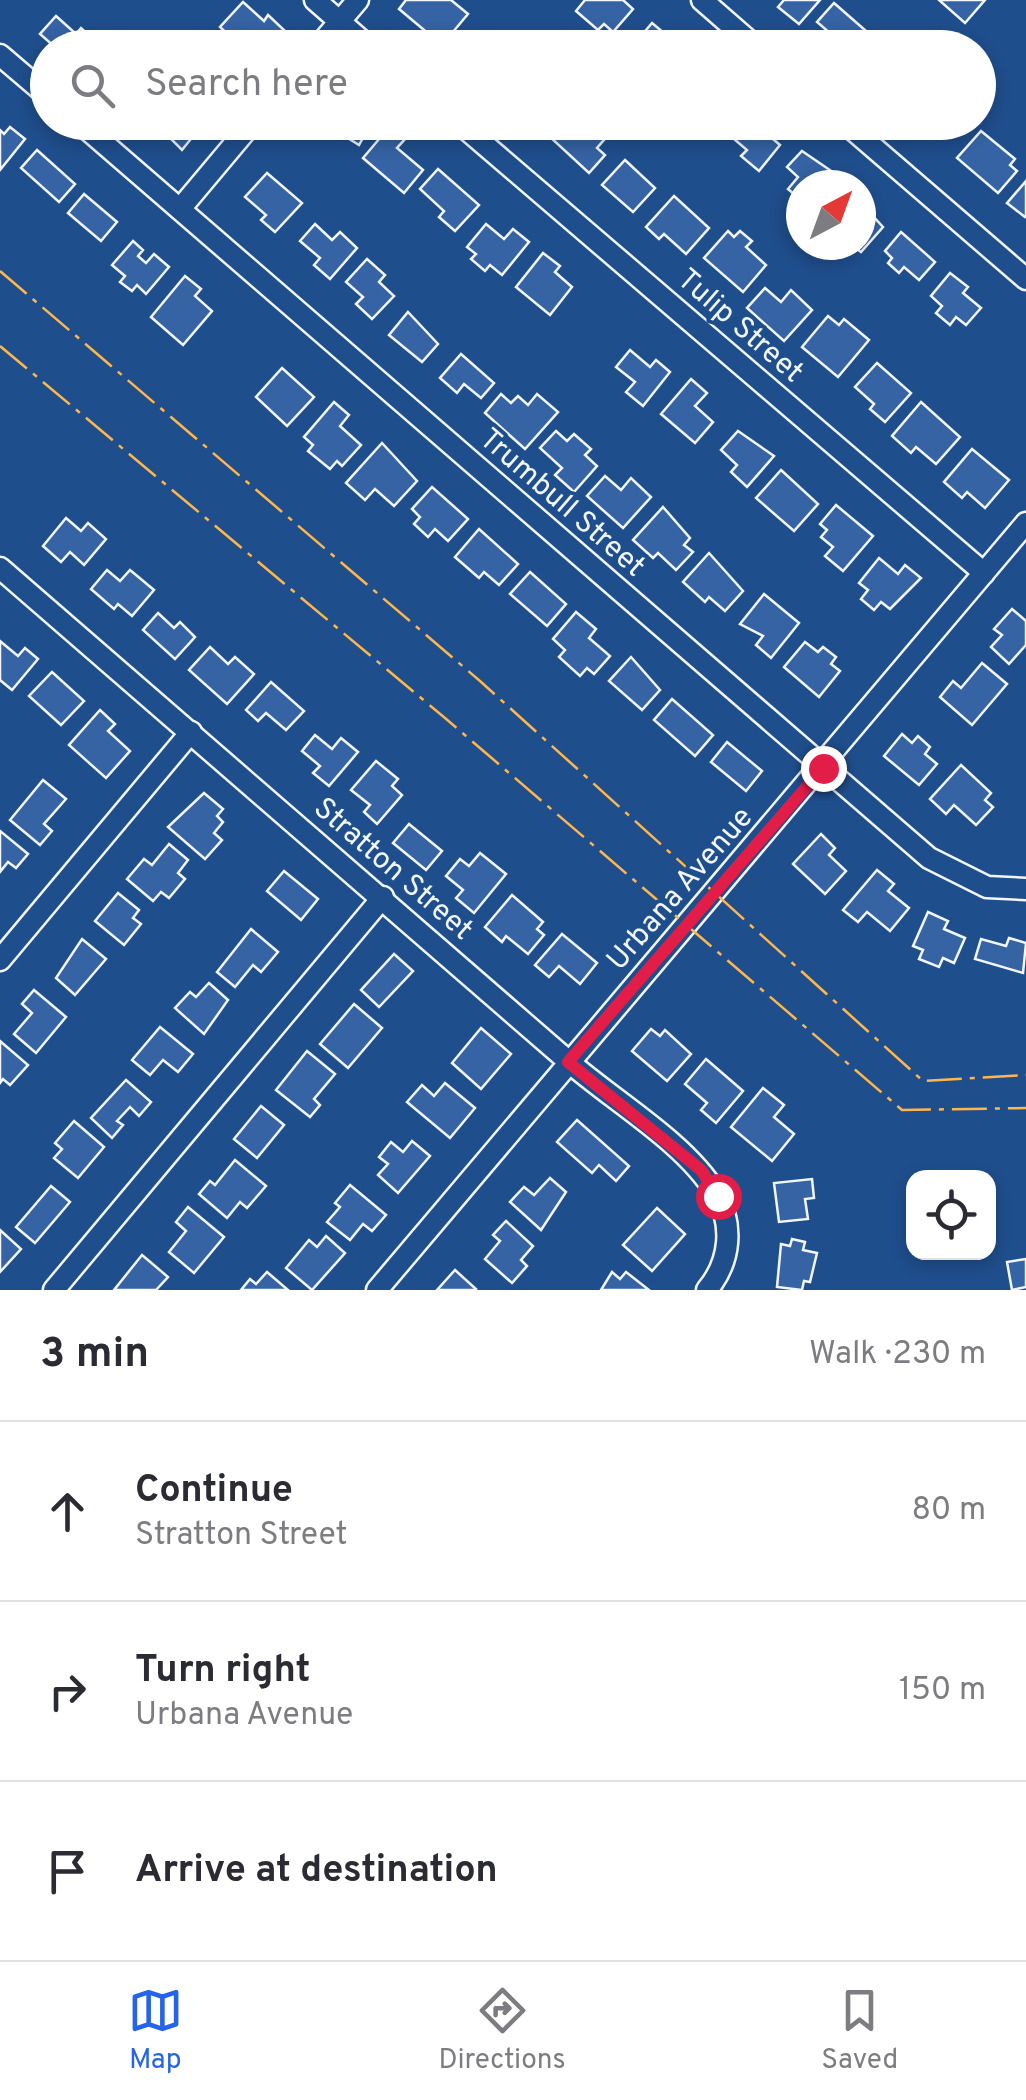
<!DOCTYPE html>
<html lang="en">
<head>
<meta charset="utf-8">
<style>
  body { margin:0; font-family:Overpass,sans-serif; background:#f7f7f7; color:#2b2b33 }
  .controls { position:absolute; right:30px; bottom:30px; display:grid; overflow:hidden; border-radius:20px; box-shadow:0 5px 15px #0003 }
  .controls button { width:90px; height:90px; display:grid; place-items:center; padding:0; border:0; border-bottom:2px solid #e1e1e2; background:#fff; color:#2b2b33; font:50px sans-serif }
  .compass { position:absolute; left:786px; top:170px; width:90px; height:90px; border-radius:50%; background:#fff; box-shadow:0 5px 15px #0003; rotate:41deg }
  .stop { position:absolute; width:30px; height:30px; margin:-22px; border:8px solid #e11d48; border-radius:50%; background:#fff }
  .stop.end { background:#e11d48; border-color:#fff; box-shadow:0 2px 10px #0008 }
  .list { margin:0; padding:0; list-style:none }
  h2 { display:flex; justify-content:space-between; align-items:center; height:130px; margin:0; padding:0 40px; font-size:42px }
  h2 small { font-size:32px; font-weight:400; color:#7c7c81 }
  .list li { display:grid; grid-template-columns:65px 1fr auto; gap:30px; align-items:center; box-sizing:border-box; height:180px; padding:0 40px; border-top:2px solid #e1e1e2 }
  .list b { display:block; font-size:38px; white-space:nowrap }
  .list p { margin:0; font-size:32px; white-space:nowrap; color:#7c7c81 }
  .list em { font-size:32px; font-style:normal; color:#7c7c81 }
  .icon { flex:none; width:55px; height:55px; fill:none; stroke:currentColor; stroke-width:2; stroke-linecap:round; stroke-linejoin:round }
  .map { position:relative; flex:none; width:1026px; height:1290px; overflow:hidden }
  .search { position:absolute; background:#fff; box-shadow:0 5px 15px #0003; left:30px; right:30px; top:30px; height:110px; display:flex; align-items:center; gap:25px; box-sizing:border-box; padding:0 35px; border-radius:55px; color:#7c7c81; font-size:38px }
  .sheet { height:670px; background:#fff }
  nav { display:flex; justify-content:space-around; align-items:center; box-sizing:border-box; height:140px; border-top:2px solid #e1e1e2; background:#fff; font-size:28px; color:#7c7c81 }
  nav a { display:grid; justify-items:center; gap:5px }
  nav .on { color:#2563eb }
  .map>svg:first-child { display:block }
  .building { fill:#3563a3; stroke:#f2f6ff; stroke-width:2.5 }
  .lines { fill:none; stroke-linecap:round; stroke-linejoin:round }
  .minor-casing { stroke:#f2f6ff; stroke-width:25 }
  .minor { stroke:#1f4e8c; stroke-width:20 }
  .power { stroke:#ffb74d; stroke-width:2.5; stroke-dasharray:35 8 5 8; stroke-linecap:butt }
  .route { stroke:#e11d48; stroke-width:12 }
  .labels { text-anchor:middle; stroke-width:8; stroke-linejoin:round; paint-order:stroke }
  .street-label { font-size:30px; fill:#f2f6ff; stroke:#1f4e8c }
</style>
</head>
<body>
<div class="map">
<svg width="1026" height="1290" viewBox="0 0 1026 1290">
  <rect width="100%" height="100%" fill="#1f4e8c"/>
  <!-- building -->
  <g class="building">
    <path d="M406 0H451L468 14 442 45 399 9Z"/>
    <path d="M585 0H623L633 9 613 32 604 24 598 30 576 11Z"/>
    <path d="M784 0H820L799 24 778 7Z"/>
    <path d="M939 0H985L965 23Z"/>
    <path d="M243 2 264 21 268 15 284 30 268 48H242L220 27Z"/>
    <path d="M834 3 874 38 866 48H831L838 40 817 22Z"/>
    <path d="M56 16 76 34 81 28 94 40 88 48H56L40 34Z"/>
    <path d="M652 23 682 48H631Z"/>
    <path d="M472 32 491 48H459Z"/>
    <path d="M154 122H201L203 124 182 150Z"/>
    <path d="M322 122H372L359 145Z"/>
    <path d="M563 122 575 128 580 122H599L610 133 597 148 605 155 589 173 550 137Z"/>
    <path d="M736 122H763L759 127 780 145 759 171 741 156 747 150 727 133Z"/>
    <path d="M391 125 406 138 397 148 423 170 404 193 363 158Z"/>
    <path d="M10 127 25 139 0 170V130L4 134Z"/>
    <path d="M981 131 1015 159 1010 165 1017 171 998 193 957 158Z"/>
    <path d="M37 150 75 184 59 202 21 168Z"/>
    <path d="M802 151 840 177 833 185H801V200L788 189 798 177 787 167Z"/>
    <path d="M625 160 655 188 633 212 602 185Z"/>
    <path d="M438 169 479 205 455 231 439 217 444 211 420 189Z"/>
    <path d="M267 173 302 203 275 232 261 220 266 215 245 197Z"/>
    <path d="M1026 181V216L1025 217 1007 203Z"/>
    <path d="M84 194 117 222 101 241 68 213Z"/>
    <path d="M674 196 709 228 686 254 664 234 659 239 646 227Z"/>
    <path d="M861 203 883 227 861 252 852 245H861Z"/>
    <path d="M315 224 332 240 340 232 357 248 330 279 314 265 320 258 300 241Z"/>
    <path d="M486 224 504 239 513 229 529 242 502 275 490 265 485 271 471 259 476 254 467 247Z"/>
    <path d="M728 231 734 237 740 231 752 241 746 247 766 265 743 292 704 258Z"/>
    <path d="M901 232 935 262 919 280 904 267 899 273 888 263 892 258 885 251Z"/>
    <path d="M133 241 143 250 138 256 146 263 154 254 169 267 146 294 137 285 132 291 120 282 125 276 112 265Z"/>
    <path d="M543 253 560 266 555 272 572 287 550 315 516 287Z"/>
    <path d="M367 259 385 275 379 282 394 296 372 319 356 304 363 297 346 282Z"/>
    <path d="M950 273 968 287 963 293 981 308 966 325 956 317 950 325 936 313 942 306 931 296Z"/>
    <path d="M185 276 201 289 195 296 212 311 183 345 151 317Z"/>
    <path d="M765 288 781 302 791 290 812 310 784 341 747 308Z"/>
    <path d="M408 312 438 344 422 362 389 335Z"/>
    <path d="M828 316 839 325 844 319 869 340 838 377 802 347Z"/>
    <path d="M630 350 650 367 656 360 670 372 643 406 626 392 635 382 616 367Z"/>
    <path d="M461 354 494 383 481 398 464 384 457 393 440 378Z"/>
    <path d="M877 363 911 393 885 422 870 409 874 404 855 387Z"/>
    <path d="M282 368 314 397 287 426 256 397Z"/>
    <path d="M691 379 707 393 695 406 713 422 695 443 661 414Z"/>
    <path d="M501 394 511 403 518 396 528 405 537 394 558 412 525 449 485 413Z"/>
    <path d="M334 402 349 415 340 426 361 445 342 466 337 461 330 469 308 451 313 445 304 437Z"/>
    <path d="M921 402 960 437 936 464 916 447 911 453 892 436Z"/>
    <path d="M556 431 567 441 574 434 591 449 585 455 597 466 574 492 555 475 562 468 540 448Z"/>
    <path d="M738 431 774 456 747 487 731 472 737 465 721 450Z"/>
    <path d="M382 443 417 481 394 506 375 489 365 500 346 483Z"/>
    <path d="M972 449 1009 480 985 508 967 492 962 498 944 482Z"/>
    <path d="M781 470 818 504 794 531 756 498Z"/>
    <path d="M605 476 621 490 631 478 651 497 623 528 587 496Z"/>
    <path d="M432 487 468 519 448 541 435 529 428 537 414 524 420 517 412 509Z"/>
    <path d="M836 505 873 536 843 571 825 556 833 547 821 537 827 530 820 524Z"/>
    <path d="M663 507 690 538 684 545 693 552 676 570 658 553 653 558 633 540Z"/>
    <path d="M66 518 81 531 88 523 106 539 84 565 70 552 61 562 43 546Z"/>
    <path d="M479 529 518 564 499 585 484 572 479 578 455 557Z"/>
    <path d="M709 553 743 591 725 611 709 597 705 602 683 582Z"/>
    <path d="M879 558 898 574 905 565 921 578 890 609 881 602 874 610 861 599 868 590 859 583Z"/>
    <path d="M107 570 120 581 130 570 154 590 132 616 118 604 114 609 91 589Z"/>
    <path d="M530 572 566 604 547 626 510 594Z"/>
    <path d="M764 594 799 623 771 658 756 645 763 636 740 624Z"/>
    <path d="M1012 609 1026 621V645L1009 664 991 647 1002 635 994 629Z"/>
    <path d="M576 612 596 629 589 638 610 656 594 674 587 668 580 676 559 657 565 650 553 639Z"/>
    <path d="M158 613 174 628 180 622 195 637 175 659 143 630Z"/>
    <path d="M0 641 18 656 25 648 38 659 12 690 0 680Z"/>
    <path d="M805 642 818 652 823 647 836 657 831 664 840 671 819 697 784 667Z"/>
    <path d="M210 647 228 664 235 657 254 674 227 704 189 670Z"/>
    <path d="M631 657 660 690 642 710 609 681Z"/>
    <path d="M982 663 1007 684 972 725 940 697 953 681 961 688Z"/>
    <path d="M52 672 84 701 61 725 29 696Z"/>
    <path d="M271 682 304 711 286 730 266 713 258 721 246 710Z"/>
    <path d="M672 699 713 735 695 756 654 720Z"/>
    <path d="M100 710 115 724 108 731 130 751 106 778 69 745Z"/>
    <path d="M902 734 912 743 918 736 930 747 925 754 937 764 919 785 884 756Z"/>
    <path d="M315 735 332 749 341 738 358 752 329 786 313 773 320 766 302 751Z"/>
    <path d="M727 742 762 771 746 791 711 762Z"/>
    <path d="M376 761 398 779 392 786 402 795 377 824 364 812 370 805 351 790Z"/>
    <path d="M961 765 991 793 985 800 993 807 976 825 954 805 946 814 930 799Z"/>
    <path d="M43 780 66 799 44 824 52 831 40 845 10 820Z"/>
    <path d="M204 793 223 809 217 816 223 822 214 833 222 840 205 859 168 827Z"/>
    <path d="M409 824 442 851 426 870 393 843Z"/>
    <path d="M0 831 28 854 16 868 8 862 0 872Z"/>
    <path d="M821 834 835 848 829 855 846 871 825 894 793 864Z"/>
    <path d="M169 844 188 860 178 873 185 879 169 898 161 892 153 901 127 879 144 859 152 865Z"/>
    <path d="M480 853 506 874 474 913 456 898 463 890 446 876 460 859 469 866Z"/>
    <path d="M877 870 894 884 888 891 909 908 890 931 867 912 858 922 843 910Z"/>
    <path d="M284 871 318 899 301 920 267 891Z"/>
    <path d="M118 893 139 910 133 918 141 924 124 945 95 921Z"/>
    <path d="M512 895 543 922 537 929 544 935 528 954 506 936 502 942 485 927Z"/>
    <path d="M928 912 948 921 944 929 965 938 954 963 943 958 939 967 919 959 923 950 913 946Z"/>
    <path d="M251 929 278 952 261 972 253 965 235 987 217 972Z"/>
    <path d="M562 934 597 963 580 984 559 966 549 977 535 965Z"/>
    <path d="M1009 938 1026 943 1023 973 975 959 981 939 1006 946Z"/>
    <path d="M82 939 106 959 75 995 56 978Z"/>
    <path d="M394 954 413 971 379 1007 361 990Z"/>
    <path d="M209 983 228 1000 204 1034 175 1008 190 992 196 997Z"/>
    <path d="M34 990 66 1017 36 1053 14 1034 32 1013 22 1004Z"/>
    <path d="M354 1004 382 1028 348 1068 320 1044Z"/>
    <path d="M160 1027 193 1054 178 1072 163 1060 150 1075 132 1060Z"/>
    <path d="M481 1028 511 1054 481 1089 452 1063Z"/>
    <path d="M651 1029 660 1036 665 1030 691 1054 667 1081 632 1051Z"/>
    <path d="M0 1041 28 1065 10 1085 3 1079 0 1083Z"/>
    <path d="M307 1051 335 1074 314 1099 320 1105 310 1117 276 1090Z"/>
    <path d="M706 1059 743 1091 716 1123 701 1110 707 1103 685 1084Z"/>
    <path d="M126 1080 151 1102 139 1116 130 1107 117 1121 123 1125 112 1138 91 1118Z"/>
    <path d="M445 1083 475 1108 450 1138 407 1102 422 1085 434 1096Z"/>
    <path d="M763 1088 784 1105 774 1117 794 1134 772 1161 731 1127Z"/>
    <path d="M261 1106 284 1125 257 1158 234 1139Z"/>
    <path d="M577 1120 629 1166 616 1181 599 1165 592 1173 557 1142Z"/>
    <path d="M74 1121 104 1147 78 1178 54 1158 62 1149 55 1143Z"/>
    <path d="M412 1141 430 1156 398 1193 378 1175 388 1164 379 1157 391 1142 403 1152Z"/>
    <path d="M235 1160 266 1186 247 1208 240 1202 227 1218 199 1194 210 1181 215 1185Z"/>
    <path d="M550 1178 566 1192 541 1230 510 1202 524 1187 534 1195Z"/>
    <path d="M812 1179 814 1198 805 1199 808 1219 779 1222 774 1183Z"/>
    <path d="M350 1185 386 1215 372 1231 363 1224 350 1240 327 1222 340 1207 335 1203Z"/>
    <path d="M51 1186 70 1202 35 1243 16 1227Z"/>
    <path d="M188 1207 224 1237 194 1273 169 1252 186 1231 176 1222Z"/>
    <path d="M657 1208 685 1234 652 1271 623 1245Z"/>
    <path d="M506 1221 533 1246 521 1260 527 1266 512 1283 485 1259 500 1241 493 1235Z"/>
    <path d="M0 1230 21 1249 0 1272Z"/>
    <path d="M326 1236 345 1253 312 1290 286 1268 309 1240 317 1247Z"/>
    <path d="M792 1239 805 1242 803 1250 817 1253 810 1282 804 1281 802 1290 777 1287 781 1244 790 1246Z"/>
    <path d="M142 1255 168 1277 156 1290H114Z"/>
    <path d="M1026 1259V1287L1012 1290 1007 1262Z"/>
    <path d="M455 1270 476 1289 475 1290H437Z"/>
    <path d="M267 1272 288 1290H241L250 1279 256 1284Z"/>
    <path d="M612 1272 620 1279 626 1272 649 1290H601Z"/>
  </g>
  <g class="lines">
    <defs>
      <g id="minor">
        <path d="M315 0 370 48"/>
        <path d="M702 0 757 48"/>
        <path d="M317 48 358 0"/>
        <path d="M0 55 48 96"/>
        <path d="M79 122 929 858 987 887 1026 889"/>
        <path d="M458 122 984 573"/>
        <path d="M844 122 1026 279"/>
        <path d="M180 209 253 122"/>
        <path d="M0 568C189 732 378 897 568 1061 612 1100 685 1142 715 1192 734 1224 731 1261 707 1290"/>
        <path d="M0 960 191 732"/>
        <path d="M54 1290 383 897"/>
        <path d="M377 1290 1026 523"/>
      </g>
    </defs>
    <!-- minor casing -->
    <use href="#minor" class="minor-casing"/>
    <!-- minor -->
    <use href="#minor" class="minor"/>
    <!-- power -->
    <g class="power">
      <path d="M0 271 480 681 923 1081 1026 1075"/>
      <path d="M0 346 445 718 902 1110 1026 1108"/>
    </g>
  </g>
  <g class="lines">
    <!-- route -->
    <path class="route" d="M718 1196 701 1170 568 1062 823 768"/>
  </g>
  <g class="labels">
    <!-- street labels -->
    <g class="street-label">
      <text transform="translate(741 325) rotate(41)" y="10">Tulip Street</text>
      <text transform="translate(563 502) rotate(41)" y="10">Trumbull Street</text>
      <text transform="translate(394 868) rotate(41)" y="10">Stratton Street</text>
      <text transform="translate(679 888) rotate(-49)" y="10">Urbana Avenue</text>
    </g>
  </g>
</svg>
<div class="controls">
<button><svg class="icon" aria-label="locate" viewBox="0 0 24 24"><circle cx="12" cy="12" r="6"/><path d="M12 2v4M12 18v4M2 12h4M18 12h4"/></svg></button>
</div>
<svg class="compass" viewBox="-18 -18 36 36"><path d="M0-13l5 13h-10z" fill="#e53935"/><path d="M0 13l5-13h-10z" fill="#7c7c81"/></svg>
<div class="stop" style="left:718px;top:1196px"></div>
<div class="stop end" style="left:823px;top:768px"></div>
<div class="search"><svg class="icon" aria-label="search" viewBox="0 0 24 24"><circle cx="10" cy="10" r="6"/><path d="M15 15l6 6"/></svg>Search here</div>
</div>
<section class="sheet">
<h2>3 min<small>Walk · 230 m</small></h2>
<ul class="list">
<li><svg class="icon" aria-label="ahead" viewBox="0 0 24 24"><path d="M12 20V5M6 11l6-6 6 6"/></svg><div><b>Continue</b><p>Stratton Street</p></div><em>80 m</em></li>
<li><svg class="icon" aria-label="right" viewBox="0 0 24 24"><path d="M7 20v-9h11M14 6l5 5-5 5"/></svg><div><b>Turn right</b><p>Urbana Avenue</p></div><em>150 m</em></li>
<li><svg class="icon" aria-label="arrive" viewBox="0 0 24 24"><path d="M6 21V4h12l-3 4 3 4H6"/></svg><div><b>Arrive at destination</b></div></li>
</ul>
</section>
<nav>
<a class="on"><svg class="icon" aria-label="map" viewBox="0 0 24 24"><path d="M3 6l6-2 6 2 6-2v14l-6 2-6-2-6 2zM9 4v14M15 6v14"/></svg>Map</a>
<a><svg class="icon" aria-label="directions" viewBox="0 0 24 24"><path d="M12 3l9 9-9 9-9-9zM9 14v-3h6M13 9l2 2-2 2"/></svg>Directions</a>
<a><svg class="icon" aria-label="saved" viewBox="0 0 24 24"><path d="M7 4h10v16l-5-4-5 4z"/></svg>Saved</a>
</nav>
</body>
</html>
